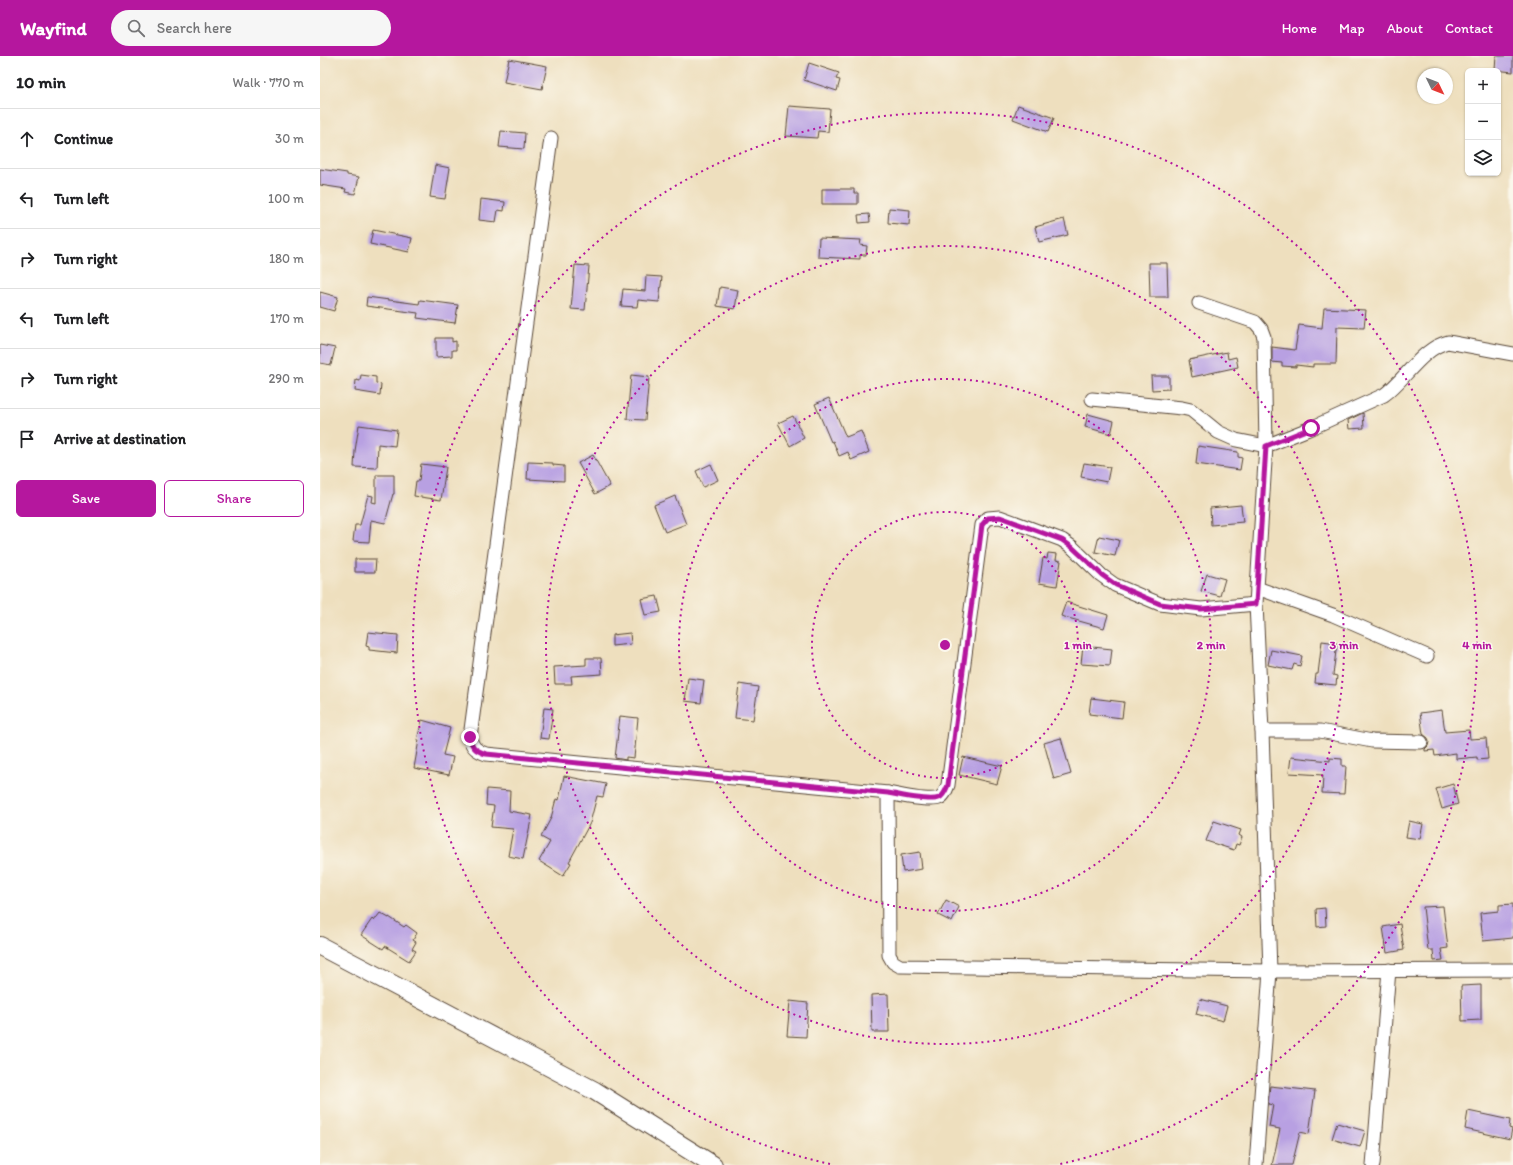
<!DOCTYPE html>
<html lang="en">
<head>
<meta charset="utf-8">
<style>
  body { margin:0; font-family:Itim,sans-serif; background:#f6f6f6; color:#202124 }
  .controls { position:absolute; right:12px; top:12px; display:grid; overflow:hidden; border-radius:6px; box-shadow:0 1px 3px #0004 }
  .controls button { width:36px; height:36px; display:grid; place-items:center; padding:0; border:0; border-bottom:1px solid #e0e0e0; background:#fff; color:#202124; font:20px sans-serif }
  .compass { position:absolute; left:1097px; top:12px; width:36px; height:36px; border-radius:50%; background:#fff; box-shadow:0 1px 3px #0004; rotate:133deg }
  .stop { position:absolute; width:12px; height:12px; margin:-9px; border:3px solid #b5179e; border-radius:50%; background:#fff }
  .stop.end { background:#b5179e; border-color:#fff; box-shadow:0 1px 4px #0008 }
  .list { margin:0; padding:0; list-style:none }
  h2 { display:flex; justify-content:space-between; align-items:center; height:52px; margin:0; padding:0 16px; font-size:17px }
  h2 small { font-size:13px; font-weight:400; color:#757577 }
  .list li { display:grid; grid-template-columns:26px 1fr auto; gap:12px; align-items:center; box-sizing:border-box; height:60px; padding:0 16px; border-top:1px solid #e0e0e0 }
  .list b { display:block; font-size:15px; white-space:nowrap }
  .list em { font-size:13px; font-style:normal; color:#757577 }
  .actions { display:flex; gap:8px; padding:12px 16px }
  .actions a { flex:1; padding:9px 0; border:1px solid #b5179e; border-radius:6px; text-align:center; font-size:14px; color:#b5179e }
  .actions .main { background:#b5179e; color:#fff }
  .icon { flex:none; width:22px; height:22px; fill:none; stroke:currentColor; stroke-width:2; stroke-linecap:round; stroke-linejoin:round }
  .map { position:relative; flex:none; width:1193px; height:1109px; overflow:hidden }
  header { display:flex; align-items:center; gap:24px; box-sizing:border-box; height:56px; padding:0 20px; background:#b5179e; color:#fff }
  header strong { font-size:19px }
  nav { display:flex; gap:22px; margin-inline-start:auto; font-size:14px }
  .search { width:280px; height:36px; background:#f6f6f6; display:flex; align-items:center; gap:10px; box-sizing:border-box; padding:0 14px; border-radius:22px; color:#757577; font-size:15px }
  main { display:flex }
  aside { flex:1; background:#fff }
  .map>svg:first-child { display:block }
  .building { fill:#b8a0e2 }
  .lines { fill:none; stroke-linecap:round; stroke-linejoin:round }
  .street-casing { stroke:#564536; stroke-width:15 }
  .secondary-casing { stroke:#564536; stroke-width:20 }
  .street { stroke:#fff; stroke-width:13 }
  .secondary { stroke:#fff; stroke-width:18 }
  .route { stroke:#b5179e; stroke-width:5 }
  .ring { fill:none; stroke:#b5179e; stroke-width:2; stroke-dasharray:2 4 }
  .centre { fill:#b5179e; stroke:#fbf7ec; stroke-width:2 }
  .ring-label { font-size:12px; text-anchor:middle; font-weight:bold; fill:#b5179e; stroke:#fbf7ec; stroke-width:3; stroke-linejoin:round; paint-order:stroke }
</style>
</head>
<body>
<header>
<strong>Wayfind</strong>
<div class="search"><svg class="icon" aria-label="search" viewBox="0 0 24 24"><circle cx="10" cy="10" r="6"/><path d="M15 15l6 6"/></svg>Search here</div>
<nav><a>Home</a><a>Map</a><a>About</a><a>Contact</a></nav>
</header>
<main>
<aside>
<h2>10 min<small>Walk · 770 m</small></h2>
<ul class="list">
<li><svg class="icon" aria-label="ahead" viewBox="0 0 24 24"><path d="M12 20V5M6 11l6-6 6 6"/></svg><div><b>Continue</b></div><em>30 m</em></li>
<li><svg class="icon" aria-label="left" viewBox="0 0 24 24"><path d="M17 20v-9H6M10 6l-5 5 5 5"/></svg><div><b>Turn left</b></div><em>100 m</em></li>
<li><svg class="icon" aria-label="right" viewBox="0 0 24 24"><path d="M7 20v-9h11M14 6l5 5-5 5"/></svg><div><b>Turn right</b></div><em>180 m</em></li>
<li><svg class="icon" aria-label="left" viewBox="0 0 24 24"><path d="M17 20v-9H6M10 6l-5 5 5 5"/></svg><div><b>Turn left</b></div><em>170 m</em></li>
<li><svg class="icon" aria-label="right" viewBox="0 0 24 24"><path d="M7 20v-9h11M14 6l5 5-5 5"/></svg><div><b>Turn right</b></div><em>290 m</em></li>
<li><svg class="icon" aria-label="arrive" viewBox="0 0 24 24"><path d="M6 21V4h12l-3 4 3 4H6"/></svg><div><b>Arrive at destination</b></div></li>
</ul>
<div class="actions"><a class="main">Save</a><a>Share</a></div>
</aside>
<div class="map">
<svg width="1193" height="1109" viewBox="0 0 1193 1109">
  <rect width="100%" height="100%" fill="#fbf7ec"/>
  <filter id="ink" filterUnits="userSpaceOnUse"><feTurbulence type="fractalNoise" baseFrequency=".025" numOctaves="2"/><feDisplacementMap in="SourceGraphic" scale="8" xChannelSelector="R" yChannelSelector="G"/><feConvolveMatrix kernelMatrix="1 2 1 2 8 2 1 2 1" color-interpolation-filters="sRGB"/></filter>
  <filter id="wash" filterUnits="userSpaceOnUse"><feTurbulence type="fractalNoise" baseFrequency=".012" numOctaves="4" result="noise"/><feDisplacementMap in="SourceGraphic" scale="16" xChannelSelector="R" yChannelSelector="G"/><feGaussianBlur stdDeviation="0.9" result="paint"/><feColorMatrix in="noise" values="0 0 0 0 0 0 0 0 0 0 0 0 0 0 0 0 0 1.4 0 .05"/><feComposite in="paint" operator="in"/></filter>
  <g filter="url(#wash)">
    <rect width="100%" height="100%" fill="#eedfbe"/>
    <g id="blocks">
      <!-- building -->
      <g class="building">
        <path d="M1176 0H1193V16L1175 14Z"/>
        <path d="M189 3 227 10 222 33 184 26Z"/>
        <path d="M489 7 519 17 516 23 520 24 517 35 484 24Z"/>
        <path d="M698 49 734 62 728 76 693 63Z"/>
        <path d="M469 50 510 53 508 76 498 75 497 82 466 80Z"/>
        <path d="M181 75 205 77 204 93 179 91Z"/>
        <path d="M115 109 130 112 125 143 110 141Z"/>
        <path d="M0 113 27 117V119L39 121 35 138 25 136 26 133 0 129Z"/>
        <path d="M502 133H534V137H538V148H502Z"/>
        <path d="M161 143 185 146 184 155 178 154 176 166 159 164Z"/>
        <path d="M569 152 590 154 589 169 568 167Z"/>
        <path d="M549 158 550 166 539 167 538 159Z"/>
        <path d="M744 163 748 179 719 186 715 171Z"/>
        <path d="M53 174 92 182 89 196 50 188Z"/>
        <path d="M499 182 541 184 540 189 547 190 546 199H540V203L498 201Z"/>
        <path d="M829 207H847L848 241H830Z"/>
        <path d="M255 209 269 210 265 254 251 253Z"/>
        <path d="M326 220 342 221 339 246 318 244 317 251 301 250 303 233 325 235Z"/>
        <path d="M400 231 418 234 415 253 397 250Z"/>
        <path d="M0 236 18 241 14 255 0 251Z"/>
        <path d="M47 241 99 248 100 244 138 249 135 267 97 262 98 257 46 250Z"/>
        <path d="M1004 252 1046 254 1044 272 1017 271 1016 308H993V311L976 309V311L962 310V307L952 306V291L975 294 979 269 1002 272Z"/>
        <path d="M116 282H132V286L136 285V294H132V300L116 301Z"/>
        <path d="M0 289 15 292 11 309 0 307Z"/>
        <path d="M907 296 908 303 916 301 918 311 872 321 869 304Z"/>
        <path d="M41 319 56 321V327L61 328 60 339 35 335 36 324 40 325Z"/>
        <path d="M311 319 329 321 325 364 307 363Z"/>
        <path d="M831 320H849V333L832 334Z"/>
        <path d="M509 342 526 381 541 375 549 396 531 404 528 396 519 400 513 385 511 386 495 348Z"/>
        <path d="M1043 357 1044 372 1029 373 1028 364Z"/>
        <path d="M768 358 794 365 791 378 765 371Z"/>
        <path d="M473 360 484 382 470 390 458 367Z"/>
        <path d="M39 369 77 374 75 390 58 388 57 412 34 411 35 395Z"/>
        <path d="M878 390 918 396V401L922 402 920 414 876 408Z"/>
        <path d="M273 399 290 430 275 438 258 407Z"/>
        <path d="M208 406 233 407V409L244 410V425L207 423Z"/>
        <path d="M764 407 790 411 787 426 761 421Z"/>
        <path d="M101 408 126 411 121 444 94 440 96 425H99Z"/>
        <path d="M391 408 398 424 383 431 376 415Z"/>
        <path d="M56 419H74V438H73L65 467 51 464 49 486 33 485 35 469H40L48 439 53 440 52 446 56 447Z"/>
        <path d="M355 440 366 468 345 476 334 449Z"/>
        <path d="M921 449 923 466 891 469 890 452Z"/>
        <path d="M779 480 799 484 795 500 775 496Z"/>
        <path d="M728 497 737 498 736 504 741 505 737 530 719 527 723 502 727 503Z"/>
        <path d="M35 503H56L55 516H35Z"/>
        <path d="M887 518 905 523 900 540 881 535Z"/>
        <path d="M337 540 341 556 325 559 321 543Z"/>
        <path d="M746 546 788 559 784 572 741 560Z"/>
        <path d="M48 576 78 579 77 597 49 594V591L46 590Z"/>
        <path d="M310 577 311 588 292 590V579Z"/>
        <path d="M1002 585 1017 587 1013 619 1017 620 1016 629 995 627 996 618H998Z"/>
        <path d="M763 590 792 593 790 610 761 608Z"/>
        <path d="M951 594 982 600 980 610 974 608 972 614 948 609Z"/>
        <path d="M266 602H281L282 618 251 620 252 628H235L234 611 266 609Z"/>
        <path d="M368 622 384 624 381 647 365 645Z"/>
        <path d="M419 628 438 631 433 664 415 662Z"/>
        <path d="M771 642 804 646 802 662 769 658Z"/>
        <path d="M224 652 233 653 229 683 220 682Z"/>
        <path d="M1122 654 1125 676 1149 674 1150 683 1166 682 1168 703 1157 704V701L1136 703V697L1115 700 1114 694 1105 695V693L1108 690 1109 686 1108 682 1103 678 1100 657Z"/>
        <path d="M300 660 318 662 314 702 306 701V704L295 702Z"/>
        <path d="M102 664 130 672 123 699 133 701 129 719 94 712 99 684H97Z"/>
        <path d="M741 682 751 718 734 723 724 687Z"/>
        <path d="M643 701 682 710 677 728 639 719Z"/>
        <path d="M971 701 1010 705V702L1022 703V710H1026L1024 738 1002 737 1003 719 969 717Z"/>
        <path d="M244 720 286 728 283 741 277 740 270 767 249 806 251 807 243 820 219 805 230 786 221 781 231 762 236 743 239 744Z"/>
        <path d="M1133 728 1138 748 1122 753 1116 733Z"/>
        <path d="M167 733 190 735 189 755 212 759 203 803 188 800 193 773 171 771 174 750 166 749Z"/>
        <path d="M894 765 921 774 919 779 922 781 919 789 916 788 914 794 886 785Z"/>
        <path d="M1089 765 1103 768 1100 783 1086 781Z"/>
        <path d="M600 796 602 813 583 816 581 799Z"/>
        <path d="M626 844 639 851 632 866 618 859Z"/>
        <path d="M1193 848V882L1163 885 1160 857 1179 855V849Z"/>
        <path d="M1123 850 1128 892 1121 893 1123 904 1114 905 1113 894H1108L1103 851Z"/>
        <path d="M1005 852 1006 870 997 871 996 853Z"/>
        <path d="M60 857 69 862V861L84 871 86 869 97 877 93 884 96 886 92 893 96 895 89 905 65 890 63 893 41 879 52 863 54 865Z"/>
        <path d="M1080 868 1084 894 1067 897 1063 871Z"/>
        <path d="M1161 929V964L1142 965 1141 930Z"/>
        <path d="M568 938 569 976H552L551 939Z"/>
        <path d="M880 943 907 950 903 965 876 958Z"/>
        <path d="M470 945 488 947 486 981 467 980Z"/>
        <path d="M950 1030 995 1035 989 1078 980 1076 972 1109H952L960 1073 949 1071 953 1049 948 1048Z"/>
        <path d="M1148 1055 1190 1064 1189 1072 1192 1073 1190 1083 1145 1073Z"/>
        <path d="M1017 1067 1045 1075 1040 1091 1012 1083Z"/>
      </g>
    </g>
  </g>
  <g filter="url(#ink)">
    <use href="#blocks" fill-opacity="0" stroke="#564536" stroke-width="1"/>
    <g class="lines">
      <defs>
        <g id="street">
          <path d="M231 82 150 681C151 691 157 695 166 698L568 737 569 899 573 906 580 910 950 915 942 675 936 548 946 390 944 281 941 273 935 266 879 247"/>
          <path d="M772 343 862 352 871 354 898 376 916 384 946 390 991 372 1064 339C1085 324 1102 292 1128 286L1193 298"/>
          <path d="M937 532 1013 559 1107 600"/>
          <path d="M942 675H1000L1052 685 1101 686"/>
          <path d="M568 737C578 739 610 746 619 742 624 740 626 734 628 729L662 469 668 462 680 461 742 484 752 491 781 519 795 529 840 548 881 553 936 548"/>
          <path d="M936 1109 950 915 1193 914"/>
          <path d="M1053 1109 1069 914"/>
        </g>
        <path id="secondary" d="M0 890 275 1035 393 1109"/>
      </defs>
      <!-- street casing -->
      <use href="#street" class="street-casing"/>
      <!-- secondary casing -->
      <use href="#secondary" class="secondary-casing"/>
      <!-- street -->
      <use href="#street" class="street"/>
      <!-- secondary -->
      <use href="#secondary" class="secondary"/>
    </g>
  </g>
  <g class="lines" filter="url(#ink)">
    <!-- route -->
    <path class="route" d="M150 681C151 691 156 695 166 698L568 737C578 739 610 746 619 742 624 740 626 734 628 729L662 469 668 462 680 461 742 484 752 491 782 519 796 529 840 548 881 553 936 548 946 390 991 372"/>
  </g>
  <!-- distance rings -->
  <g class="ring">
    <circle cx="625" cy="589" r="133"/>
    <circle cx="625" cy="589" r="266"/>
    <circle cx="625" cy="589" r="399"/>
    <path d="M510 1108A532 532 0 1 1 740 1108"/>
  </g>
  <circle cx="625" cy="589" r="6" class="centre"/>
  <g class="ring-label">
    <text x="758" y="593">1 min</text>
    <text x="891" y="593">2 min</text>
    <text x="1024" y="593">3 min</text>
    <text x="1157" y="593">4 min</text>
  </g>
</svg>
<div class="controls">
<button>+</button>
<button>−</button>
<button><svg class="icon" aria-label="layers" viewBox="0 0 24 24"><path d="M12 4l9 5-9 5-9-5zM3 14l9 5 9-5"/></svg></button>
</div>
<svg class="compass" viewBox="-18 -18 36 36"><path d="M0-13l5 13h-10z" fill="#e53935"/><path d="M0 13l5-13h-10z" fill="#757577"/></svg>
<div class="stop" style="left:991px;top:372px"></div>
<div class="stop end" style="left:150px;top:681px"></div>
</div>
</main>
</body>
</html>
